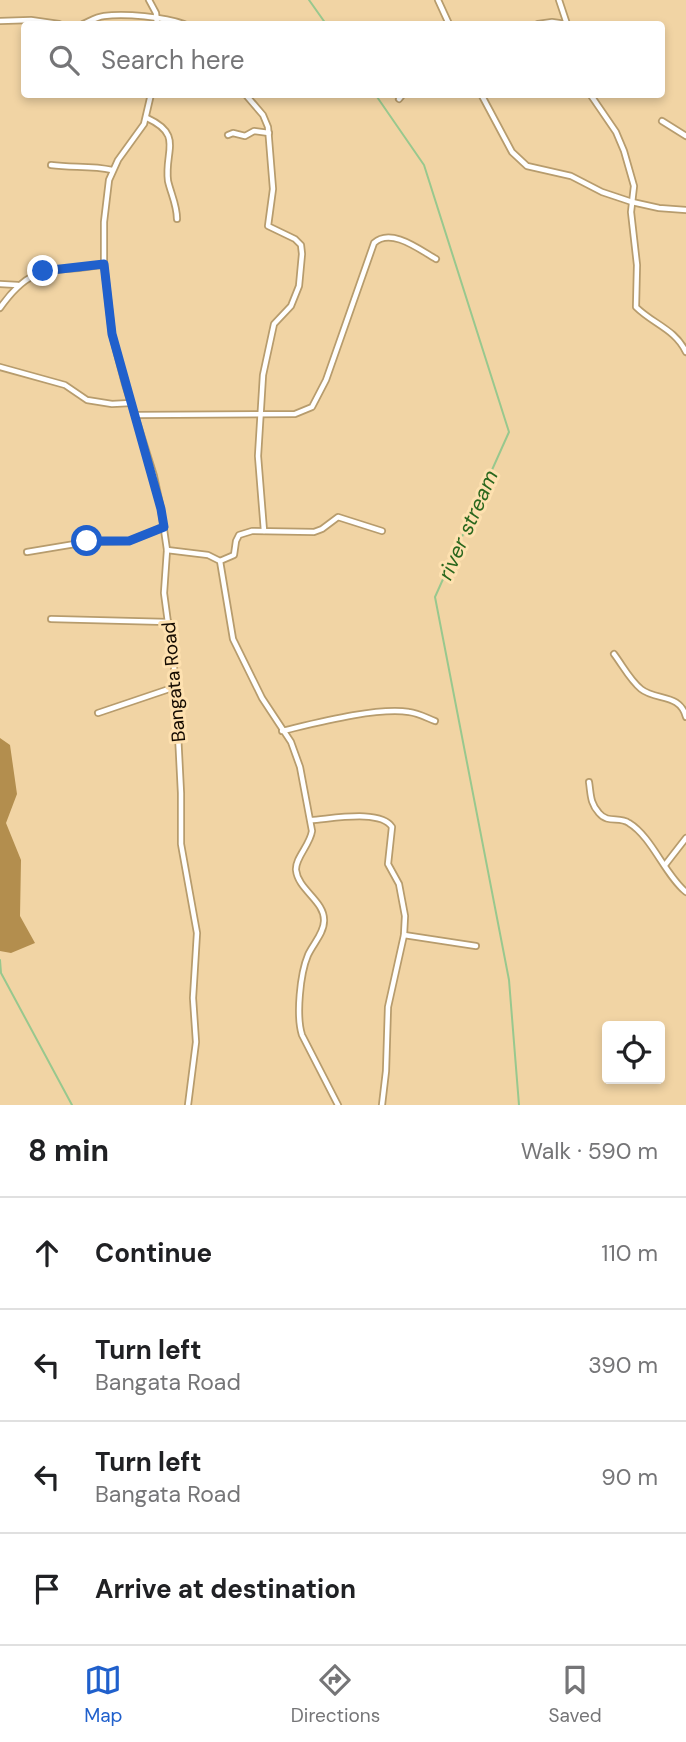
<!DOCTYPE html>
<html lang="en">
<head>
<meta charset="utf-8">
<style>
  body { margin:0; font-family:"DM Sans",sans-serif; background:#f2f2f2; color:#202124 }
  .controls { position:absolute; right:21px; bottom:21px; display:grid; overflow:hidden; border-radius:7px; box-shadow:0 4px 10px #0003 }
  .controls button { width:63px; height:63px; display:grid; place-items:center; padding:0; border:0; border-bottom:2px solid #e0e0e0; background:#fff; color:#202124; font:35px sans-serif }
  .stop { position:absolute; width:21px; height:21px; margin:-16px; border:5px solid #2060cc; border-radius:50%; background:#fff }
  .stop.end { background:#2060cc; border-color:#fff; box-shadow:0 2px 7px #0008 }
  .list { margin:0; padding:0; list-style:none }
  h2 { display:flex; justify-content:space-between; align-items:center; height:91px; margin:0; padding:0 28px; font-size:30px }
  h2 small { font-size:23px; font-weight:400; color:#757577 }
  .list li { display:grid; grid-template-columns:46px 1fr auto; gap:21px; align-items:center; box-sizing:border-box; height:112px; padding:0 28px; border-top:2px solid #e0e0e0 }
  .list b { display:block; font-size:26px; white-space:nowrap }
  .list p { margin:0; font-size:23px; white-space:nowrap; color:#757577 }
  .list em { font-size:23px; font-style:normal; color:#757577 }
  .icon { flex:none; width:38px; height:38px; fill:none; stroke:currentColor; stroke-width:2; stroke-linecap:round; stroke-linejoin:round }
  .map { position:relative; flex:none; width:686px; height:1105px; overflow:hidden }
  .search { position:absolute; background:#fff; box-shadow:0 4px 10px #0003; left:21px; right:21px; top:21px; height:77px; display:flex; align-items:center; gap:18px; box-sizing:border-box; padding:0 24px; border-radius:7px; color:#757577; font-size:26px }
  .sheet { height:539px; background:#fff }
  nav { display:flex; justify-content:space-around; align-items:center; box-sizing:border-box; height:98px; border-top:2px solid #e0e0e0; background:#fff; font-size:19px; color:#757577 }
  nav a { display:grid; justify-items:center; gap:4px }
  nav .on { color:#2060cc }
  .map>svg:first-child { display:block }
  .forest { fill:#b38e4e }
  .lines { fill:none; stroke-linecap:round; stroke-linejoin:round }
  .stream { stroke:#98c88e; stroke-width:2 }
  .street-casing { stroke:#b79c6d; stroke-width:8 }
  .street { stroke:#fff; stroke-width:4.5 }
  .route { stroke:#2060cc; stroke-width:9 }
  .labels { text-anchor:middle; stroke-width:6; stroke-linejoin:round; paint-order:stroke }
  .street-label { font-size:19px; fill:#150b00; stroke:#fee1b0 }
  .water-label { font-size:21px; font-style:italic; fill:#2a671d; stroke:#fee1b0 }
</style>
</head>
<body>
<div class="map">
<svg width="686" height="1105" viewBox="0 0 686 1105">
  <rect width="100%" height="100%" fill="#f1d4a4"/>
  <!-- forest -->
  <path class="forest" d="M0 738 10 745 17 794 6 823 21 860 20 916 35 943 11 953 0 951Z"/>
  <g class="lines">
    <!-- stream -->
    <g class="stream">
      <path d="M309 0 326 24"/>
      <path d="M375 94 424 165 509 432 435 597 509 980 519 1105"/>
      <path d="M0 960 1 973 72 1105"/>
    </g>
    <defs>
      <g id="street">
        <path d="M149 0 156 13 157 24"/>
        <path d="M438 0 449 24"/>
        <path d="M559 0 567 24"/>
        <path d="M0 21 31 20 59 24"/>
        <path d="M83 24C90 21 96 17 104 16 125 13 164 17 184 24"/>
        <path d="M538 24 552 22 566 24"/>
        <path d="M151 94 144 124 118 160 109 180 104 222V264L112 334 125 384 154 476 161 509 167 550 164 593 175 675 181 793V844L197 933 193 998 196 1042 188 1105"/>
        <path d="M245 94 263 115 268 127 273 189 268 226 295 239 301 245 302 254 299 286 291 306 274 324 263 375 258 456 264 531"/>
        <path d="M481 94 512 152 527 166 571 176 602 192 632 202 659 208 686 210"/>
        <path d="M590 94 616 132 624 151 634 186 631 212 637 265 636 307C653 324 675 329 686 352"/>
        <path d="M399 99 403 94"/>
        <path d="M147 118C184 135 164 151 168 181 171 194 177 205 177 219"/>
        <path d="M662 121 686 136"/>
        <path d="M228 135 233 133 245 136 254 131 269 133"/>
        <path d="M51 165C72 168 91 165 112 170"/>
        <path d="M0 284 18 285"/>
        <path d="M0 308C35 258 54 275 104 264"/>
        <path d="M0 367 65 385 87 400 112 404 131 403"/>
        <path d="M135 415 295 414 312 407 326 380 374 243C391 227 420 250 436 259"/>
        <path d="M167 550 208 555 220 561 233 639 262 698 291 742 300 767 312 831C310 845 295 858 296 870 298 890 325 901 324 921 324 933 313 944 308 955 300 974 296 1016 302 1035L338 1105"/>
        <path d="M27 552 87 542 129 541 164 527"/>
        <path d="M220 561 234 555 236 541 239 535 252 531 314 532 322 529 338 517 382 531"/>
        <path d="M51 619 168 622"/>
        <path d="M614 654C623 666 630 680 641 689 656 701 680 693 686 717"/>
        <path d="M98 713 175 687"/>
        <path d="M282 731C316 723 376 707 409 712 418 713 427 718 435 721"/>
        <path d="M589 782C591 795 590 803 599 813 608 824 619 816 629 823 652 837 665 875 686 892"/>
        <path d="M311 820C331 819 381 809 392 827L388 864 399 884 405 916 404 935 388 1007 386 1071 382 1105"/>
        <path d="M665 865 686 838"/>
        <path d="M404 935 476 946"/>
      </g>
    </defs>
    <!-- street casing -->
    <use href="#street" class="street-casing"/>
    <!-- street -->
    <use href="#street" class="street"/>
  </g>
  <g class="lines">
    <!-- route -->
    <path class="route" d="M43 271 104 264 112 334 161 509 164 527 129 541H87"/>
  </g>
  <g class="labels">
    <!-- street labels -->
    <g class="street-label">
      <text transform="translate(173 682) rotate(-95)" y="7">Bangata Road</text>
    </g>
    <!-- water labels -->
    <g class="water-label">
      <text transform="translate(468 525) rotate(-66)" y="7">river stream</text>
    </g>
  </g>
</svg>
<div class="controls">
<button><svg class="icon" aria-label="locate" viewBox="0 0 24 24"><circle cx="12" cy="12" r="6"/><path d="M12 2v4M12 18v4M2 12h4M18 12h4"/></svg></button>
</div>
<div class="stop" style="left:87px;top:541px"></div>
<div class="stop end" style="left:43px;top:271px"></div>
<div class="search"><svg class="icon" aria-label="search" viewBox="0 0 24 24"><circle cx="10" cy="10" r="6"/><path d="M15 15l6 6"/></svg>Search here</div>
</div>
<section class="sheet">
<h2>8 min<small>Walk · 590 m</small></h2>
<ul class="list">
<li><svg class="icon" aria-label="ahead" viewBox="0 0 24 24"><path d="M12 20V5M6 11l6-6 6 6"/></svg><div><b>Continue</b></div><em>110 m</em></li>
<li><svg class="icon" aria-label="left" viewBox="0 0 24 24"><path d="M17 20v-9H6M10 6l-5 5 5 5"/></svg><div><b>Turn left</b><p>Bangata Road</p></div><em>390 m</em></li>
<li><svg class="icon" aria-label="left" viewBox="0 0 24 24"><path d="M17 20v-9H6M10 6l-5 5 5 5"/></svg><div><b>Turn left</b><p>Bangata Road</p></div><em>90 m</em></li>
<li><svg class="icon" aria-label="arrive" viewBox="0 0 24 24"><path d="M6 21V4h12l-3 4 3 4H6"/></svg><div><b>Arrive at destination</b></div></li>
</ul>
</section>
<nav>
<a class="on"><svg class="icon" aria-label="map" viewBox="0 0 24 24"><path d="M3 6l6-2 6 2 6-2v14l-6 2-6-2-6 2zM9 4v14M15 6v14"/></svg>Map</a>
<a><svg class="icon" aria-label="directions" viewBox="0 0 24 24"><path d="M12 3l9 9-9 9-9-9zM9 14v-3h6M13 9l2 2-2 2"/></svg>Directions</a>
<a><svg class="icon" aria-label="saved" viewBox="0 0 24 24"><path d="M7 4h10v16l-5-4-5 4z"/></svg>Saved</a>
</nav>
</body>
</html>
